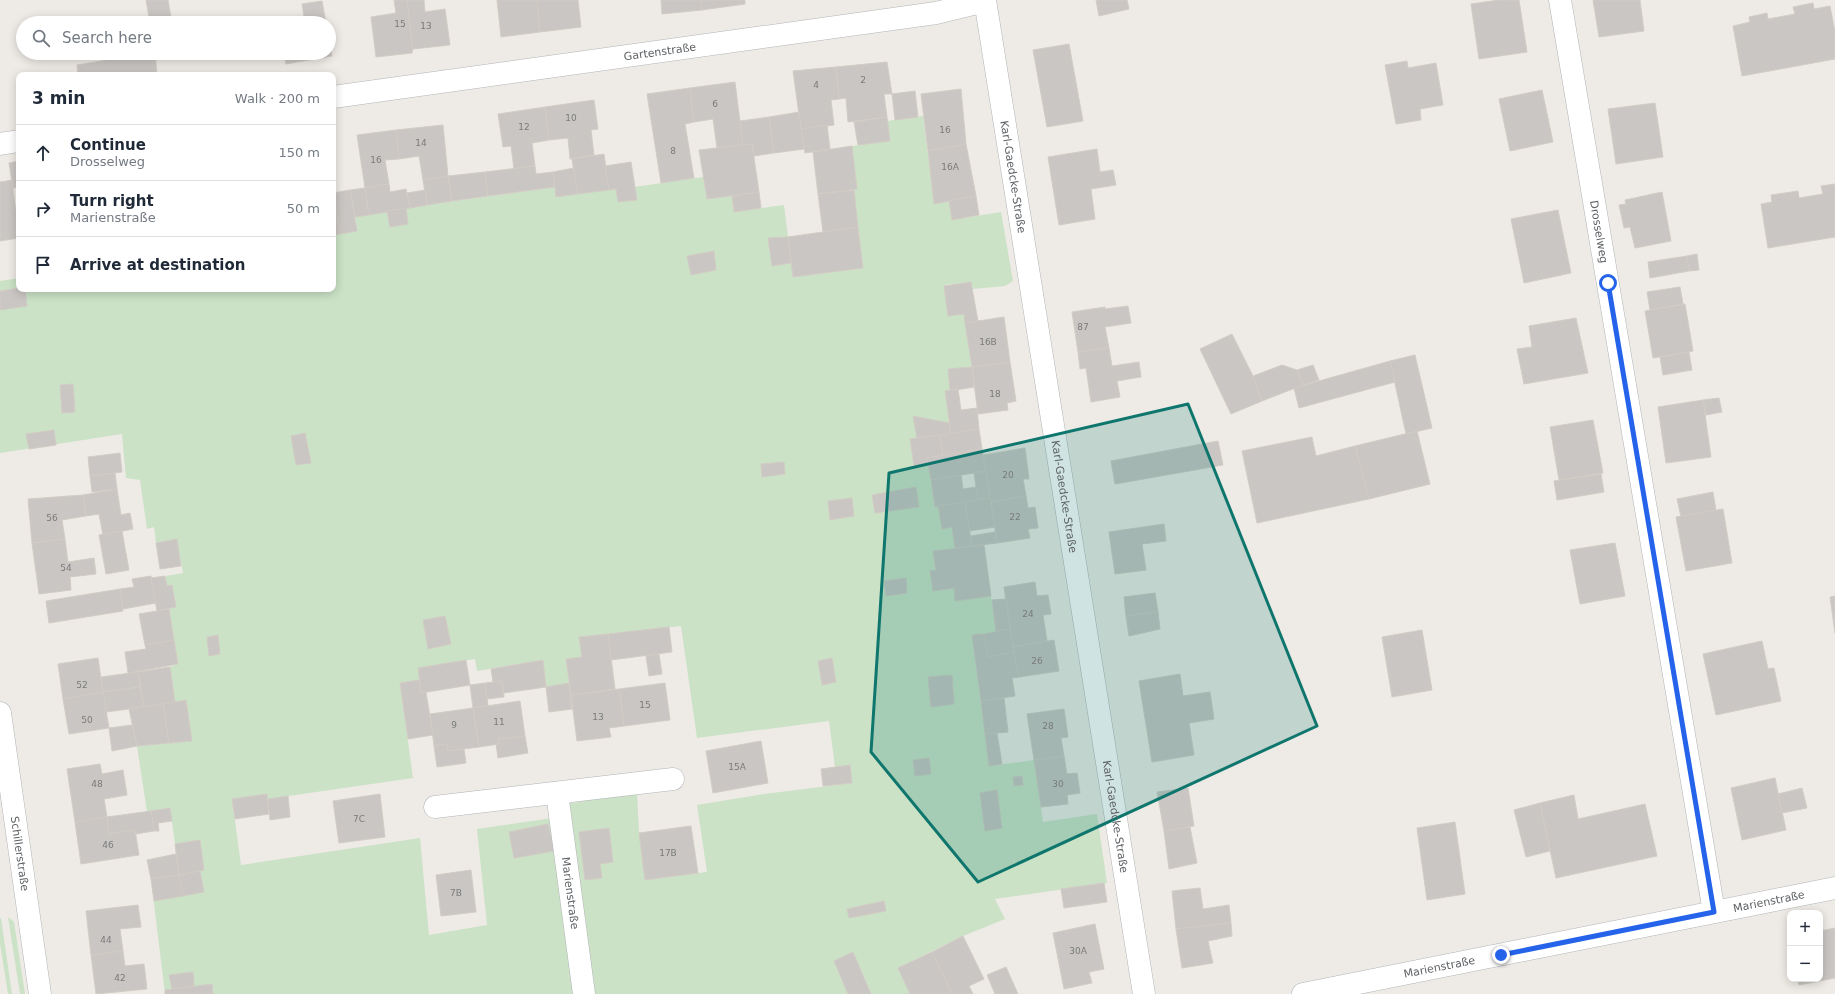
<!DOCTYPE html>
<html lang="en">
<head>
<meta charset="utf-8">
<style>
  body { margin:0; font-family:"DejaVu Sans",sans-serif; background:#f6f6f7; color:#1f2937 }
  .controls { position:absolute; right:12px; bottom:12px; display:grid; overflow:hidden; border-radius:8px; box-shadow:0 2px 10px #0003 }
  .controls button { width:36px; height:36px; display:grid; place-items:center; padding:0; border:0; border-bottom:1px solid #e0e1e3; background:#fff; color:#1f2937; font:20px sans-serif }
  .stop { position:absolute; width:12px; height:12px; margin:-9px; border:3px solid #2563eb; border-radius:50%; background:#fff }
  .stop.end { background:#2563eb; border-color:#fff; box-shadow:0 1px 4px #0008 }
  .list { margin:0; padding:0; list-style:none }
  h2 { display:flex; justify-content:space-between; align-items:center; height:52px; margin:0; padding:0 16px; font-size:17px }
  h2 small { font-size:13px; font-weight:400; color:#747a83 }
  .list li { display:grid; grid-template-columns:26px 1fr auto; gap:12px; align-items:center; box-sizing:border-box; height:56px; padding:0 16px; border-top:1px solid #e0e1e3 }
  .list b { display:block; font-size:15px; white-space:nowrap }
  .list p { margin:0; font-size:13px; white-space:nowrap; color:#747a83 }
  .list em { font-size:13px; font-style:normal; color:#747a83 }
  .icon { flex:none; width:22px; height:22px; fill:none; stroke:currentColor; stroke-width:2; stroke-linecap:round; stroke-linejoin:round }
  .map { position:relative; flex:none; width:1835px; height:994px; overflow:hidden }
  .search { position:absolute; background:#fff; box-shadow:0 2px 10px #0003; left:16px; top:16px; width:320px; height:44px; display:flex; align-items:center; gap:10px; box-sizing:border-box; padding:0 14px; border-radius:22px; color:#747a83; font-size:15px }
  .panel { position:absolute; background:#fff; box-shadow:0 2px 10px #0003; left:16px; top:72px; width:320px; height:220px; border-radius:8px }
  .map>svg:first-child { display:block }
  .green { fill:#cbe2c6 }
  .building { fill:#cac6c3; stroke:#d2ccc5 }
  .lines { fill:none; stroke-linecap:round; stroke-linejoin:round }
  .minor-casing { stroke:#b1b4b7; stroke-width:23 }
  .minor { stroke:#fff; stroke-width:22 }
  .route { stroke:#2563eb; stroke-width:5 }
  .marked { fill:#0f766e; fill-opacity:0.2; stroke:#0f766e; stroke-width:3; stroke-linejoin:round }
  .labels { text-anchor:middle; stroke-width:4; stroke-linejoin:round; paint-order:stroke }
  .number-label { font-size:9px; fill:#797b7c }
  .street-label { font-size:11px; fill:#5e6265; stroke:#fff }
</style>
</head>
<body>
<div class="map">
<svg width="1835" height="994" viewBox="0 0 1835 994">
  <rect width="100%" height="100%" fill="#eeebe6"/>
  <!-- green -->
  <g class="green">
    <path d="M923 116 934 203 949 201 952 220 1001 212 1013 281 1005 286 973 289 971 282 944 285 948 315 964 313 972 367 948 370 950 391 945 392 951 434 910 440 914 466 928 464 935 507 938 506 942 529 952 527 955 548 933 551 936 571 930 570 933 591 954 588 956 601 991 596 996 632 972 636 989 766 1034 760 1043 822 1097 814 1107 883 995 899 1005 919 963 936 898 968 910 994H871L853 952 834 961 848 994H587L561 805 637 792 639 833 645 880 707 872 697 805 764 794 852 783 850 765 835 767 829 721 697 738 681 626 579 637 582 657 566 659 569 683 546 687 543 660 477 671 475 659 418 668 419 680 400 683 413 778 268 799 267 794 232 799 241 865 420 838 429 935 487 925 477 829 559 817 584 994H165L151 879 204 870 200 841 175 844 170 808 147 812 137 746 192 741 186 700 175 702 170 667 178 664 169 609 176 607 172 585 167 586 165 576 183 573 177 540 156 543 154 527 147 529 140 480 126 478 122 434 0 453V281L19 278V289H333V235L357 231 355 217 427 205 555 187 556 197 616 189 618 202 637 200 634 187 703 177 707 199 732 196 734 212 784 205 793 277 863 268 854 190 857 189 852 146 890 141 887 121Z"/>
    <path d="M8 917 14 922 25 994H20Z"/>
    <path d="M0 918H1L12 994H8L0 944Z"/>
  </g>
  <!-- building -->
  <g class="building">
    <path d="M146 0H168L172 23H150Z"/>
    <path d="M394 0H407L413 49 412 53 376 57 371 17 396 13Z"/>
    <path d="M407 0H424L425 12 445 9 450 45 413 49Z"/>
    <path d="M497 0H537L540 32 501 37Z"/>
    <path d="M537 0H578L581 27 540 32Z"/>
    <path d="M661 0H701L702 10 662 14Z"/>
    <path d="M701 0H745V4L702 10Z"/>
    <path d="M1096 0H1127L1129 9 1099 16Z"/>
    <path d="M1499 0H1519L1527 52 1479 59 1471 4Z"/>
    <path d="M1593 0H1640L1644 31 1599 37Z"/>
    <path d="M322 1 326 23H305L302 4Z"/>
    <path d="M1813 3 1814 9 1830 6 1835 32V59L1742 76 1733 26 1750 22 1749 17 1767 13 1768 19 1795 14 1793 7Z"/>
    <path d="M329 39 332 56 286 64 284 53H329Z"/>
    <path d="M1069 44 1083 121 1047 127 1033 50Z"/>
    <path d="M150 53H155L157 75H78L77 65Z"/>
    <path d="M1407 61 1408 68 1436 63 1443 105 1420 109 1421 120 1396 124 1385 65Z"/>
    <path d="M887 62 892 94H884L887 117 848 122 846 98 839 99 836 67Z"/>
    <path d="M836 67 839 99 831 100 834 125 801 129 793 71Z"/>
    <path d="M735 82 743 145 717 148 713 119 694 122 690 88Z"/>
    <path d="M690 88 694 122 685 124 694 178 661 183 647 94Z"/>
    <path d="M961 89 966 144 928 151 921 94Z"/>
    <path d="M1542 90 1553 142 1510 151 1499 99Z"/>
    <path d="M915 91 918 117 895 120 892 94Z"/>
    <path d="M594 100 598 129 591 130 594 155 570 159 568 138 549 140 545 107Z"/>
    <path d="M1655 103 1663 157 1616 164 1608 109Z"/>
    <path d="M545 107 549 140 532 143 535 166 514 169 511 146 503 147 498 114Z"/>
    <path d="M799 112 804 149 774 153 769 117Z"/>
    <path d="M769 117 774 153 754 156 752 144 743 145 740 121Z"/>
    <path d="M887 117 890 141 858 145 854 122Z"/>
    <path d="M443 125 448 176 423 180 419 156 399 159 396 130Z"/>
    <path d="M827 125 830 149 805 153 801 129Z"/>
    <path d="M396 130 399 159 385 160 389 184 365 188 357 135Z"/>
    <path d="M752 144 759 192 707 199 699 150Z"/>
    <path d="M966 144 976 196 934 204 928 151Z"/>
    <path d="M852 146 857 189 818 194 813 152Z"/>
    <path d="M1097 149 1100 172 1113 170 1116 185 1091 189 1095 219 1059 225 1048 157Z"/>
    <path d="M604 154 609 190 577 194 572 159Z"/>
    <path d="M19 161V187L13 188 9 163Z"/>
    <path d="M631 162 637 200 618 202 616 189 609 190 605 166Z"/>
    <path d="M535 166 536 174 553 172 555 187 488 196 485 172Z"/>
    <path d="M574 168 577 194 556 197 553 172Z"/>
    <path d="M485 172 488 196 452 201 448 176Z"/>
    <path d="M448 176 452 201 427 205 423 180Z"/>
    <path d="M12 180 19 238 0 241V182Z"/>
    <path d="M389 184 390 192 406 189 410 208 369 215 365 188Z"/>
    <path d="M1835 184V237L1768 248 1761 204 1772 202 1771 195 1798 191 1799 198 1823 194 1821 186Z"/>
    <path d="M365 188 369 215 355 217 350 190Z"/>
    <path d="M350 190 357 231 340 234 333 193Z"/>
    <path d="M425 190 427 205 410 208 407 193Z"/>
    <path d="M854 190 858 227 823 232 818 194Z"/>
    <path d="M759 192 761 208 734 212 732 196Z"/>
    <path d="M1662 192 1671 241 1635 248 1630 227 1624 228 1619 205 1626 204 1625 200Z"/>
    <path d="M976 196 979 215 952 220 949 201Z"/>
    <path d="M334 200 340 234 333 235V201Z"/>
    <path d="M406 208 408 224 390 227 387 211Z"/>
    <path d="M1558 210 1571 273 1524 283 1511 219Z"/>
    <path d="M858 227 863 268 793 277 788 237Z"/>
    <path d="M788 237 791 263 772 266 768 238Z"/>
    <path d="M714 251 716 270 691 275 687 256Z"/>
    <path d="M1697 254 1699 270 1689 271 1687 256Z"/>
    <path d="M1687 256 1689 271 1650 278 1648 262Z"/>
    <path d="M971 282 978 321 965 323 964 314 948 316 944 286Z"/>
    <path d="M1680 287 1683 304 1650 310 1647 292Z"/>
    <path d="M19 288 25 289 27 306 0 310V291Z"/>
    <path d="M1685 304 1693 351 1653 358 1645 311Z"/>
    <path d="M1128 306 1131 323 1105 327 1109 348 1078 352 1072 312 1105 307V309Z"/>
    <path d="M1004 317 1010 362 972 367 965 323Z"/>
    <path d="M1576 318 1588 373 1524 384 1517 349 1532 347 1529 326Z"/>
    <path d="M1232 334 1253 376 1262 401 1231 414 1200 349Z"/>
    <path d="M1109 348 1112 366 1139 362 1141 377 1117 381 1120 397 1091 402 1086 368 1080 369 1078 352Z"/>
    <path d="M1689 352 1692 370 1663 375 1660 357Z"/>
    <path d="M1415 355 1432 428 1406 434 1390 361Z"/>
    <path d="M1390 361 1395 382 1299 408 1294 388Z"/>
    <path d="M1010 362 1016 401 1007 403 1008 410 978 414 972 367Z"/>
    <path d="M1282 365 1297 370 1303 385 1262 401 1253 376Z"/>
    <path d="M1313 365 1319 380 1303 385 1297 370Z"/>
    <path d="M972 367 974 387 950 391 948 369Z"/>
    <path d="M73 384 75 412 62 413 60 385Z"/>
    <path d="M958 389 961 410 977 408 979 429 951 434 945 391Z"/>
    <path d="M1719 398 1722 412 1706 415 1703 400Z"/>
    <path d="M1703 400 1711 457 1666 463 1658 407Z"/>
    <path d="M913 416 949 423 951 434 917 439Z"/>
    <path d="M1593 420 1603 473 1559 480 1550 427Z"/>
    <path d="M979 429 982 449 943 456 940 435Z"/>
    <path d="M54 430 56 445 29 449 26 434Z"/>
    <path d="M1417 431 1430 484 1369 499 1355 446Z"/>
    <path d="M305 433 311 463 296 465 291 436Z"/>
    <path d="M940 435 943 456 927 458 928 464 914 466 910 439Z"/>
    <path d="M1312 437 1316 456 1355 446 1369 499 1257 523 1242 451Z"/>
    <path d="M1218 441 1223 465 1115 484 1111 461Z"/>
    <path d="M1025 448 1029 479H1023L1026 496 991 502 983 455Z"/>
    <path d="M982 449 986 471 931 480 927 458Z"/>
    <path d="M120 453 122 472 90 476 88 457Z"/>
    <path d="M784 462 785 474 762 477 761 464Z"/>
    <path d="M986 471 990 498 978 500 974 473Z"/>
    <path d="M115 473 117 489 92 492 90 476Z"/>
    <path d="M1601 474 1604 492 1557 500 1554 481Z"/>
    <path d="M961 475 963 489 976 487 978 500 935 507 931 480Z"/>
    <path d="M916 487 919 507 875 513 872 495Z"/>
    <path d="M117 489 121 515 130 513 133 529 103 535 99 514 86 516 83 495Z"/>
    <path d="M1713 492 1716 510 1681 517 1677 499Z"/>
    <path d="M83 495 86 516 62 520 65 539 32 543 28 499Z"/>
    <path d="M1026 496 1028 508 1035 507 1038 528 1028 529 1030 538 997 543 991 502Z"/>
    <path d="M852 498 854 516 830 520 828 501Z"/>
    <path d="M990 498 995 527 969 531 965 502Z"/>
    <path d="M965 502 972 546 955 548 952 527 942 529 938 506Z"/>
    <path d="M1723 509 1732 563 1686 571 1676 517Z"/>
    <path d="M1164 524 1166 541 1142 544 1146 570 1115 574 1109 532Z"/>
    <path d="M122 531 129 570 106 574 99 535Z"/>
    <path d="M995 532 997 543 972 546 971 536Z"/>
    <path d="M65 539 68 562 94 558 96 574 70 577 71 590 39 594 32 543Z"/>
    <path d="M177 539 181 566 160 569 156 543Z"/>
    <path d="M1615 543 1625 596 1580 604 1570 550Z"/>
    <path d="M984 545 991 596 955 601 954 588 933 591 930 570 936 571 933 551Z"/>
    <path d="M151 576 156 603 123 609 120 589 134 587 132 579Z"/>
    <path d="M165 576 167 586 172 585 176 607 157 611 151 578Z"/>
    <path d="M906 578 907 593 886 596 884 581Z"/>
    <path d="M1035 582 1037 596 1048 595 1051 614 1043 615 1047 641 1013 647 1004 587Z"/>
    <path d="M120 589 123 611 49 623 46 601Z"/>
    <path d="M1155 593 1158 612 1126 616 1124 597Z"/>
    <path d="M1835 596V633L1830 597Z"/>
    <path d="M1006 599 1010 629 996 632 992 600Z"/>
    <path d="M169 609 174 640 145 645 139 614Z"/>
    <path d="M1158 612 1160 629 1129 636 1126 616Z"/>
    <path d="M445 616 451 644 428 649 423 620Z"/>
    <path d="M669 627 672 652 611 660 608 634Z"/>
    <path d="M1010 629 1014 652 988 657 984 634Z"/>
    <path d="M1422 630 1432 690 1392 697 1382 637Z"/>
    <path d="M608 634 615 689 571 695 566 659 582 657 579 637Z"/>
    <path d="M984 634 988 657 1014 652 1019 677 1012 678 1015 696 981 701 972 635Z"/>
    <path d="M218 635 220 654 209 656 207 637Z"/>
    <path d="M174 640 178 664 128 673 125 652 146 649 145 645Z"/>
    <path d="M1054 640 1059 671 1019 677 1013 647Z"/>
    <path d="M1762 641 1768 669 1774 668 1781 701 1716 715 1703 654Z"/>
    <path d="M659 654 662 674 649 676 646 656Z"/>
    <path d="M98 658 103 692 63 699 58 664Z"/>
    <path d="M832 658 836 682 822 685 818 661Z"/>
    <path d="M466 660 470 685 421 693 418 668Z"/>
    <path d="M543 660 546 687 504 693 502 681 493 682 491 669Z"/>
    <path d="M170 667 175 702 144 707 138 672Z"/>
    <path d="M138 672 140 687 103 692 101 677Z"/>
    <path d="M1180 674 1183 696 1210 692 1214 719 1189 723 1194 755 1152 762 1139 681Z"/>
    <path d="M952 675 954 704 931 707 928 677Z"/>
    <path d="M419 680 421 693 426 692 433 735 408 739 400 683Z"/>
    <path d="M502 681 504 697 487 699 485 683Z"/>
    <path d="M485 683 488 706 473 708 470 685Z"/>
    <path d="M569 683 572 709 549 712 546 687Z"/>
    <path d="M665 683 670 720 624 726 619 689Z"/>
    <path d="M140 687 144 707 106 712 103 692Z"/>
    <path d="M619 689 624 726 609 728 611 737 577 741 571 695Z"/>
    <path d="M103 692 109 728 69 734 63 699Z"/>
    <path d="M1004 698 1008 732 985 734 981 701Z"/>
    <path d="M186 700 192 741 169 743 163 704Z"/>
    <path d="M520 701 525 736 499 739V744L479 747 473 708Z"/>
    <path d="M163 704 169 743 137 746 129 709Z"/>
    <path d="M473 708 479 747 448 751 447 744 434 746 430 714Z"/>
    <path d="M1064 709 1068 737 1061 738 1064 756 1034 760 1027 714Z"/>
    <path d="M132 725 137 746 112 751 109 728Z"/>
    <path d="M997 733 1002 764 989 766 985 734Z"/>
    <path d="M525 736 528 753 498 758 496 744H499V739Z"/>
    <path d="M761 741 768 783 713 793 706 751Z"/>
    <path d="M447 744 448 751 464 749 466 763 437 767 434 746Z"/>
    <path d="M1064 756 1067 774 1077 773 1080 793 1067 795 1068 804 1041 807 1034 760Z"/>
    <path d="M929 758 931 774 915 776 913 760Z"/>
    <path d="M100 764 102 774 123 770 127 795 104 799 107 817 75 822 67 769Z"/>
    <path d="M850 765 852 783 823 786 821 769Z"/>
    <path d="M1022 776 1023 785 1014 786 1013 777Z"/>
    <path d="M1775 778 1786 830 1742 840 1731 788Z"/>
    <path d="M1188 788 1194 826 1164 831 1157 792Z"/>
    <path d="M1802 788 1807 808 1782 813 1778 794Z"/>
    <path d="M997 790 1002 828 985 831 980 793Z"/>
    <path d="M267 794 269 814 235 819 232 799Z"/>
    <path d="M380 794 385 837 339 843 333 801Z"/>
    <path d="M1574 795 1578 819 1645 804 1657 856 1556 878 1540 803Z"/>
    <path d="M288 796 290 817 270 820 268 799Z"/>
    <path d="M1540 803 1550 851 1526 857 1514 810Z"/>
    <path d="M170 808 172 821 158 823 159 831H154L151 811Z"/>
    <path d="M151 811 154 831 136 834 135 830 109 834 107 817Z"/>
    <path d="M107 817 109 834 135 830 139 855 81 864 75 822Z"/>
    <path d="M1455 822 1465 894 1427 900 1417 828Z"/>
    <path d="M548 824 554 851 514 858 509 832Z"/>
    <path d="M691 826 698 873 645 880 639 833Z"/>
    <path d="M1190 827 1197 863 1169 869 1164 831Z"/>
    <path d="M609 828 613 862 600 864 602 878 585 880 579 832Z"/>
    <path d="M200 840 204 870 179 875 175 844Z"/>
    <path d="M176 854 179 875 151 879 147 860Z"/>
    <path d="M471 870 476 912 441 916 436 875Z"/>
    <path d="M200 871 204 892 183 896 179 875Z"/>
    <path d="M179 875 183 896 154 901 151 879Z"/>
    <path d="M1104 883 1107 902 1064 908 1061 889Z"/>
    <path d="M1200 888 1203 909 1229 905 1231 923 1176 929 1172 891Z"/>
    <path d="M884 901 886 911 849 918 847 909Z"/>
    <path d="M138 905 141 927 120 929 123 951 91 955 86 911Z"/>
    <path d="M1231 923 1232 936 1208 941 1213 963 1182 968 1176 929Z"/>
    <path d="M1095 924 1104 969 1089 972 1092 983 1064 989 1053 933Z"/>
    <path d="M1835 928V978L1799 985 1798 979H1820V931Z"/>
    <path d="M963 936 984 979 969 986 973 994H952L932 952Z"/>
    <path d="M123 951 125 966 144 964 147 989 96 994 91 955Z"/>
    <path d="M853 952 871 994H848L834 961Z"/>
    <path d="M932 952 952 994H910L898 968Z"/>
    <path d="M1006 967 1018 994H995L987 975Z"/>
    <path d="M193 972 194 986 172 989 169 975Z"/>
    <path d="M212 984 213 994H165V990Z"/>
  </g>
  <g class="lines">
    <defs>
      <g id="minor">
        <path id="s1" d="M985 0 1144 994"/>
        <path id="s2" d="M1560 0 1714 912"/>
        <path id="s3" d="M333 97 936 13 985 1"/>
        <path d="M0 144 19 141"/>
        <path id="s4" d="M0 713 40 994"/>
        <path id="s5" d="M557 793 584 994"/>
        <path d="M435 807 673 779"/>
        <path id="s6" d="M1303 994 1835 888"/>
      </g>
    </defs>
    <!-- minor casing -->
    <use href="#minor" class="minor-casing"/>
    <!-- minor -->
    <use href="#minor" class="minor"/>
  </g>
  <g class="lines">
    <!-- route -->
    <path class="route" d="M1501 955 1714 912 1608 283"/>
  </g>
  <!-- marked area -->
  <path class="marked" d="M1188 404 1317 726 978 882 871 752 889 473Z"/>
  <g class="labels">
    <!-- number labels -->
    <g class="number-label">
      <text x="400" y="27">15</text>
      <text x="426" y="29">13</text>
      <text x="863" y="83">2</text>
      <text x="816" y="88">4</text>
      <text x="715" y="107">6</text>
      <text x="571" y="121">10</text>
      <text x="524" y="130">12</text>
      <text x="945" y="133">16</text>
      <text x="421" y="146">14</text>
      <text x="673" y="154">8</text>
      <text x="376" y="163">16</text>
      <text x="950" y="170">16A</text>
      <text x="1083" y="330">87</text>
      <text x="988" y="345">16B</text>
      <text x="995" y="397">18</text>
      <text x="1008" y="478">20</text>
      <text x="1015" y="520">22</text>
      <text x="52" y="521">56</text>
      <text x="66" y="571">54</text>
      <text x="1028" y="617">24</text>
      <text x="1037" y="664">26</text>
      <text x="82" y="688">52</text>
      <text x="645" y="708">15</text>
      <text x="598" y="720">13</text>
      <text x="87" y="723">50</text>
      <text x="499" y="725">11</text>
      <text x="454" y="728">9</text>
      <text x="1048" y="729">28</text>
      <text x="737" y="770">15A</text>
      <text x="97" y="787">48</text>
      <text x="1058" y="787">30</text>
      <text x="359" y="822">7C</text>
      <text x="108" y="848">46</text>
      <text x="668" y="856">17B</text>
      <text x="456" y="896">7B</text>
      <text x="106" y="943">44</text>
      <text x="1078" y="954">30A</text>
      <text x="120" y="981">42</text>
    </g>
    <!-- street labels -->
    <g class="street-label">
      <text dy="4" stroke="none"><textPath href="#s3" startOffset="330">Gartenstraße</textPath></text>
      <text dy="4" stroke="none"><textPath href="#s1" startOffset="179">Karl-Gaedcke-Straße</textPath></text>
      <text dy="4" stroke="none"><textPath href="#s2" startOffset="235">Drosselweg</textPath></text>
      <text dy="4" stroke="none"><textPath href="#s1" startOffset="503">Karl-Gaedcke-Straße</textPath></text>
      <text dy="4" stroke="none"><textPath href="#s1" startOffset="827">Karl-Gaedcke-Straße</textPath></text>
      <text dy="4" stroke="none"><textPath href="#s4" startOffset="142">Schillerstraße</textPath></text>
      <text dy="4" stroke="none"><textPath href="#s5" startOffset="101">Marienstraße</textPath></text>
      <text dy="4" stroke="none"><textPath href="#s6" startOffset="475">Marienstraße</textPath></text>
      <text dy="4" stroke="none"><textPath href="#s6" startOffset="139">Marienstraße</textPath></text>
    </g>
  </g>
</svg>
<div class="controls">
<button>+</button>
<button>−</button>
</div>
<div class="stop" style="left:1608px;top:283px"></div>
<div class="stop end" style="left:1501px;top:955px"></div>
<div class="search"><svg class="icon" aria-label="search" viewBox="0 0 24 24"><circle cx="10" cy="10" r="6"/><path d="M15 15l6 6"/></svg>Search here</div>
<section class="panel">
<h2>3 min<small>Walk · 200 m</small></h2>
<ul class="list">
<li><svg class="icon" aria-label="ahead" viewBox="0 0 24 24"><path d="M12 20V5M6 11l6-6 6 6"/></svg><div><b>Continue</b><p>Drosselweg</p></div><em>150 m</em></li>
<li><svg class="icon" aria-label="right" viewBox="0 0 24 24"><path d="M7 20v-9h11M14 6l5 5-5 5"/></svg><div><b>Turn right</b><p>Marienstraße</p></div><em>50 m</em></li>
<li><svg class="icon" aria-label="arrive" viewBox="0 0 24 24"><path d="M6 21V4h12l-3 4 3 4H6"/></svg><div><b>Arrive at destination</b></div></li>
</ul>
</section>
</div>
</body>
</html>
